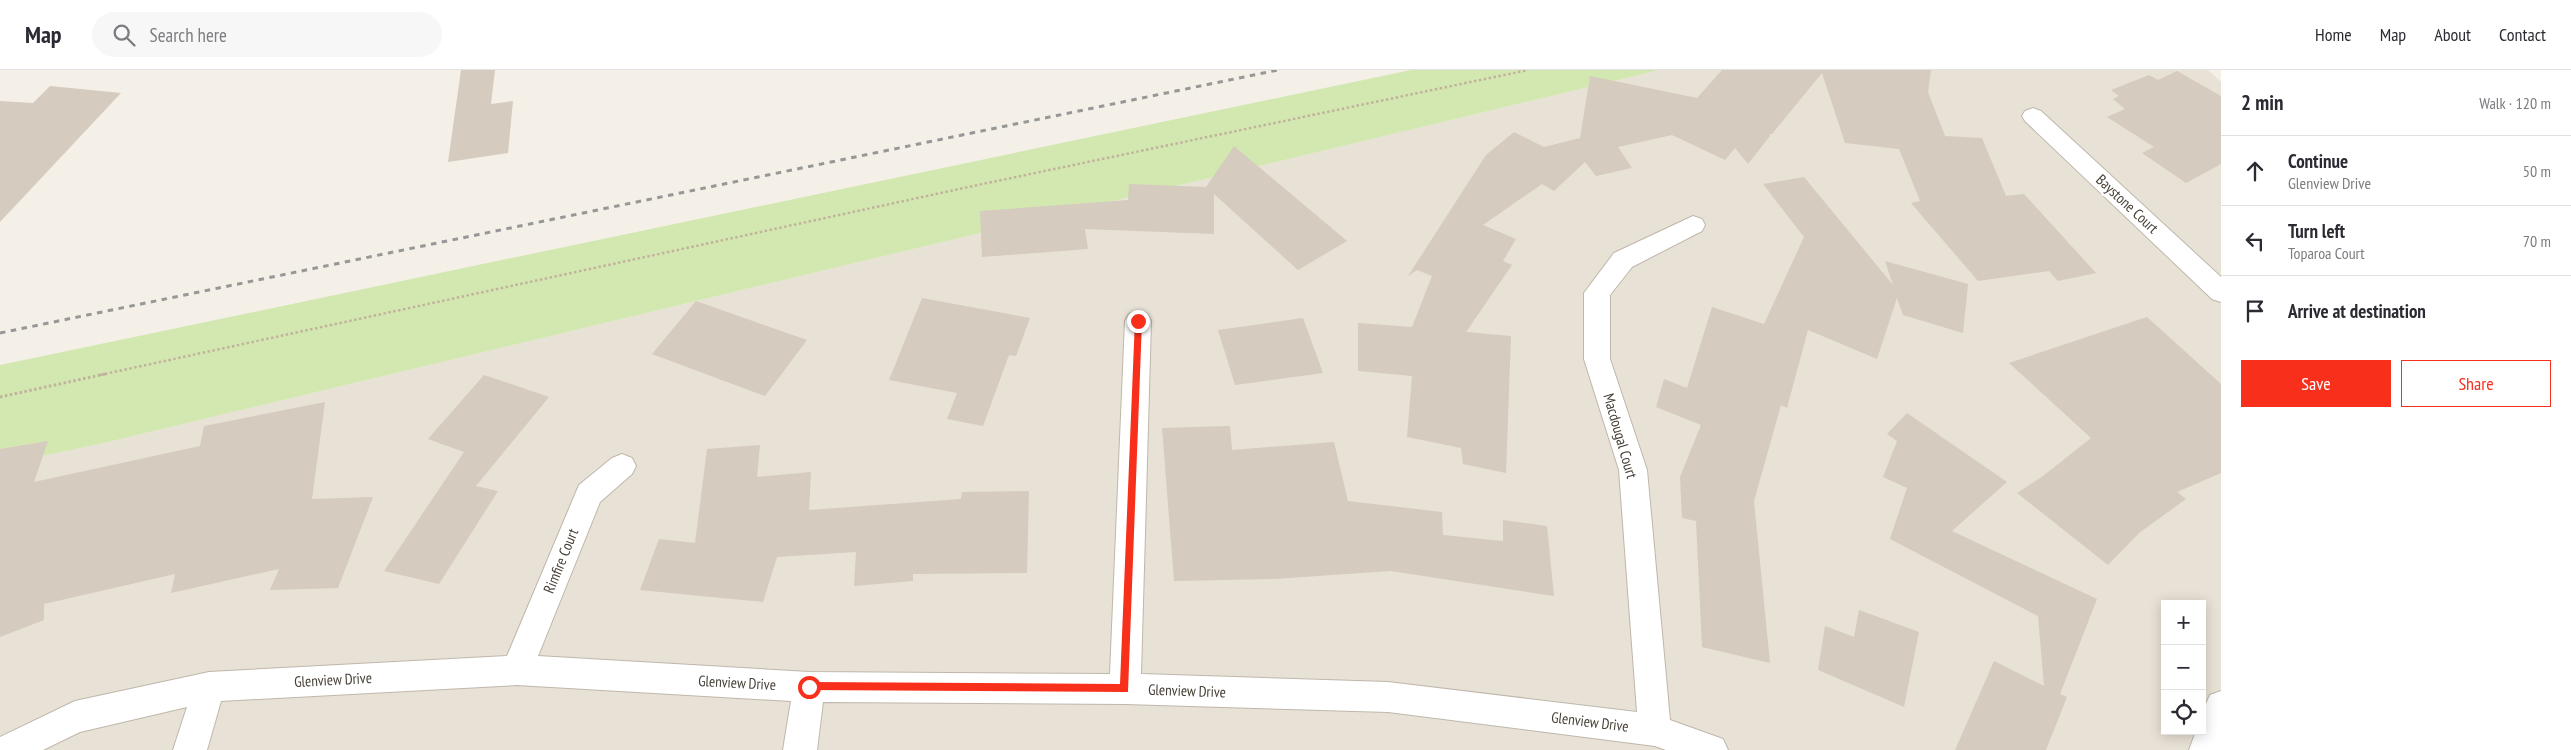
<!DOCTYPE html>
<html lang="en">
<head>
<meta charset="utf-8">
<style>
  body { margin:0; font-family:"PT Sans Narrow",sans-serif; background:#f7f7f7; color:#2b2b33 }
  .controls { position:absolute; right:15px; bottom:15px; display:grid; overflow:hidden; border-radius:0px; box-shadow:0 2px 12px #0003 }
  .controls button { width:45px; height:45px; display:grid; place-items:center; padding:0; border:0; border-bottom:1px solid #e1e1e2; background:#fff; color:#2b2b33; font:25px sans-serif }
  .stop { position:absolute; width:15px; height:15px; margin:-11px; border:4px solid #f82f1b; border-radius:50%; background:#fff }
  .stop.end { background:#f82f1b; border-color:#fff; box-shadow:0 1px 5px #0008 }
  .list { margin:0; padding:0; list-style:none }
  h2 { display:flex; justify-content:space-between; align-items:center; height:65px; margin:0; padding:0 20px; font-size:21px }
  h2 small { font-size:16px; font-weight:400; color:#7c7c81 }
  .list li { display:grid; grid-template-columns:32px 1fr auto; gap:15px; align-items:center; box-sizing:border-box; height:70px; padding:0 20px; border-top:1px solid #e1e1e2 }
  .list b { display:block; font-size:19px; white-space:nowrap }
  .list p { margin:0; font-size:16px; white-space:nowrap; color:#7c7c81 }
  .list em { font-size:16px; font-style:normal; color:#7c7c81 }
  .actions { display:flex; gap:10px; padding:15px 20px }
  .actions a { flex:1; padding:11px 0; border:1px solid #f82f1b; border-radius:0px; text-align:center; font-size:18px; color:#f82f1b }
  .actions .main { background:#f82f1b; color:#fff }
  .icon { flex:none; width:28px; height:28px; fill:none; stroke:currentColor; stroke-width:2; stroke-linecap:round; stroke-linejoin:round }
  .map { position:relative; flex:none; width:2221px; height:680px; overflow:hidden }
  header { display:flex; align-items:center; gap:30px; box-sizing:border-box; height:70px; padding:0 25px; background:#fff; border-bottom:1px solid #e1e1e2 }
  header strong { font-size:24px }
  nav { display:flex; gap:28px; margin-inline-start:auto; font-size:18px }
  .search { width:350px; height:45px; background:#f7f7f7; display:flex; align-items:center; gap:12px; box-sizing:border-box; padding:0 18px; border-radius:28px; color:#7c7c81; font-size:19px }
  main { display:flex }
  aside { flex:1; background:#fff }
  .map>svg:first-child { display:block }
  .residential { fill:#e8e1d6; fill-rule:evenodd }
  .green { fill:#d3e8b1 }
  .building { fill:#d5cbbe }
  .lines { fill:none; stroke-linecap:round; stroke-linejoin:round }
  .street-casing { stroke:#bfb7ab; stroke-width:2 }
  .path-far1 { stroke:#c1b29c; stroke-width:2.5; stroke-dasharray:2.5 2.5; stroke-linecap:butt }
  .path { stroke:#c1b29c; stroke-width:3; stroke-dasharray:2.5 2.5; stroke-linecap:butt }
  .street { fill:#fff; fill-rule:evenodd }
  .rail { stroke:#979797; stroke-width:3; stroke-dasharray:5.5 5.5; stroke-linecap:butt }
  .route { fill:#f82f1b }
  .labels { text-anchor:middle; stroke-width:5; stroke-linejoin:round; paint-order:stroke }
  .street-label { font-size:15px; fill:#474037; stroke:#fff }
</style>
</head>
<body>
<header>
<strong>Map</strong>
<div class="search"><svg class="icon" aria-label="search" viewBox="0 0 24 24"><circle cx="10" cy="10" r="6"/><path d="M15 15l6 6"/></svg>Search here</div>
<nav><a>Home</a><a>Map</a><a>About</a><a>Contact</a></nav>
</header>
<main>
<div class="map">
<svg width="2221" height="680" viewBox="0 0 2221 680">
  <rect width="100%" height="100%" fill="#f4f0e8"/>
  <!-- residential -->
  <path class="residential" d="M1660 0H2208L2221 12V680H0V395L104 373ZM2165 534H2202V661H2165Z"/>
  <!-- green -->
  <path class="green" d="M1411 0H1660L104 373 0 395V295Z"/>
  <!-- building -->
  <g class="building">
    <path d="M461 0H495L491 34 513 31 508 83 448 92Z"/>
    <path d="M1722 0H1931L1928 22 1945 66 1982 68 2006 126 2024 124 2096 203 2058 211 2049 201 1978 211 1911 133 1920 131 1899 79 1845 73 1822 3 1772 64H1769L1770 66 1748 94 1735 78 1725 90 1672 65 1618 77 1632 98 1596 106 1585 92 1554 121 1542 114 1483 155 1516 169 1503 191 1512 195 1466 262 1511 266 1506 403 1463 394 1461 378 1407 367 1412 306 1358 301V253L1412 257 1432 206 1417 200 1408 206 1486 85 1514 62 1544 77 1580 68 1590 6 1697 28Z"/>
    <path d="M2177 1 2221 26V94L2186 113 2142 83 2154 77 2107 47 2125 39 2113 29 2119 26 2111 20 2149 5 2158 10Z"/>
    <path d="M50 16 121 23 0 152V31L33 33Z"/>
    <path d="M1234 76 1347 171 1298 200 1214 124V164L1085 159 1088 179 982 187 980 141 1128 130 1129 114 1206 117Z"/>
    <path d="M1804 107 1893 215 1885 191 1968 214 1963 263 1903 245 1897 228 1877 289 1808 260 1787 338 1781 335 1754 431 1770 593 1702 577 1696 451 1682 448 1680 407 1701 355 1656 337 1664 309 1687 318 1712 237 1764 254 1804 167 1763 114Z"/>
    <path d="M922 228 1030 248 1016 286 1009 285 983 356 947 349 957 323 889 310Z"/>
    <path d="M696 231 807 270 765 326 652 284Z"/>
    <path d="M2147 247 2221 314V403L2177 422 2186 429 2139 463 2108 495 2017 423 2043 406 2091 368 2009 293Z"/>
    <path d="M1303 248 1323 303 1235 315 1218 260Z"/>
    <path d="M484 305 549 327 476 416 498 421 439 514 384 501 464 382 428 369Z"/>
    <path d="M325 332 312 429 373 427 338 518 270 520 279 499 171 523 175 504 44 534V550L0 567V379L48 371 34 412 200 376 204 356Z"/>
    <path d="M1907 343 2007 412 1952 461 2097 529 2060 624 2067 627 2046 680H1955L1994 591 2044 616 2038 546 1890 469 1907 418 1883 407 1897 371 1887 364Z"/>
    <path d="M1230 356 1232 380 1334 372 1348 431 1442 442 1443 465 1503 471V450L1547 456 1554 526 1391 501 1274 509 1174 511 1162 358Z"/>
    <path d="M760 375 757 407 811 402 809 440 961 429 962 422 1029 421 1027 503 913 504V511L854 516 856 482 777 487 763 532 640 520 659 469 695 473 707 379Z"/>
    <path d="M1859 540 1919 562 1904 637 1818 600 1825 556 1854 567Z"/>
  </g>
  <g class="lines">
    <defs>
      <g id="street">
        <path d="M2033 38 2041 41 2221 207V232L2212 229 2025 51 2022 46 2025 41Z"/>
        <path d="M1693 146 1702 149 1705 155 1702 161 1632 197 1610 225V289L1647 400 1670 650 1723 669 1728 680H1666L1655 676 1388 642 1125 634 823 632 817 680H783L791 631 517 615 221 631 207 680H173L187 637 80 662 43 680H0V667L75 631 209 602 507 586 579 415 612 388 622 384 632 388 636 396 632 404 600 432 538 586 809 602 1110 604 1125 251 1129 244 1138 241 1147 244 1151 251 1141 604 1388 612 1637 642 1619 400 1584 289V223L1614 183Z"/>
        <path d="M2221 621V680H2189L2196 661H2202V643L2210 625Z"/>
      </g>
    </defs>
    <!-- street casing -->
    <use href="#street" class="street-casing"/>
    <!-- path-far1 -->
    <path class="path-far1" d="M100 305 973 116 1528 0"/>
    <!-- path -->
    <path class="path" d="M0 327 105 304"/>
    <!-- street -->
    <use href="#street" class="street"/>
    <!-- rail -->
    <path class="rail" d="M0 263 1278 0"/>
  </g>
  <!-- route -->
  <path class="route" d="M1135 249 1142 251 1128 622 805 620V614L809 612 1120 614Z"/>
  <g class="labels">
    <!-- street labels -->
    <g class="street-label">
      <text transform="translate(2127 134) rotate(43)" y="5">Baystone Court</text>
      <text transform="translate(1620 366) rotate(74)" y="5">Macdougal Court</text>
      <text transform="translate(561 491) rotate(-68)" y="5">Rimfire Court</text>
      <text transform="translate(333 610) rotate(-3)" y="5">Glenview Drive</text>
      <text transform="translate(737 613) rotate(3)" y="5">Glenview Drive</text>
      <text transform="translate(1187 621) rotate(2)" y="5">Glenview Drive</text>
      <text transform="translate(1590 652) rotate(7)" y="5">Glenview Drive</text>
    </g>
  </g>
</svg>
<div class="controls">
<button>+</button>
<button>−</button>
<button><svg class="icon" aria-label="locate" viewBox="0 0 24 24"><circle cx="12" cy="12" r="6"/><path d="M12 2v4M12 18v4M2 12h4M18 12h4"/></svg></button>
</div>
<div class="stop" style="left:809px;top:617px"></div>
<div class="stop end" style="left:1138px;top:251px"></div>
</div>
<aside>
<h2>2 min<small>Walk · 120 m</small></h2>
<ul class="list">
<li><svg class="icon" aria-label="ahead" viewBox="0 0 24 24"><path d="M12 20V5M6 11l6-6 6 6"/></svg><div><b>Continue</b><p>Glenview Drive</p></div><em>50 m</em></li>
<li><svg class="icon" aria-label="left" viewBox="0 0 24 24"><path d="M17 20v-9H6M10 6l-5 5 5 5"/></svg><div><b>Turn left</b><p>Toparoa Court</p></div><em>70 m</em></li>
<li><svg class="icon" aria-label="arrive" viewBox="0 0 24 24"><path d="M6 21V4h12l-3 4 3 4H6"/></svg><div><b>Arrive at destination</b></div></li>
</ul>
<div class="actions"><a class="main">Save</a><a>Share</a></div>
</aside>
</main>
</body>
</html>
